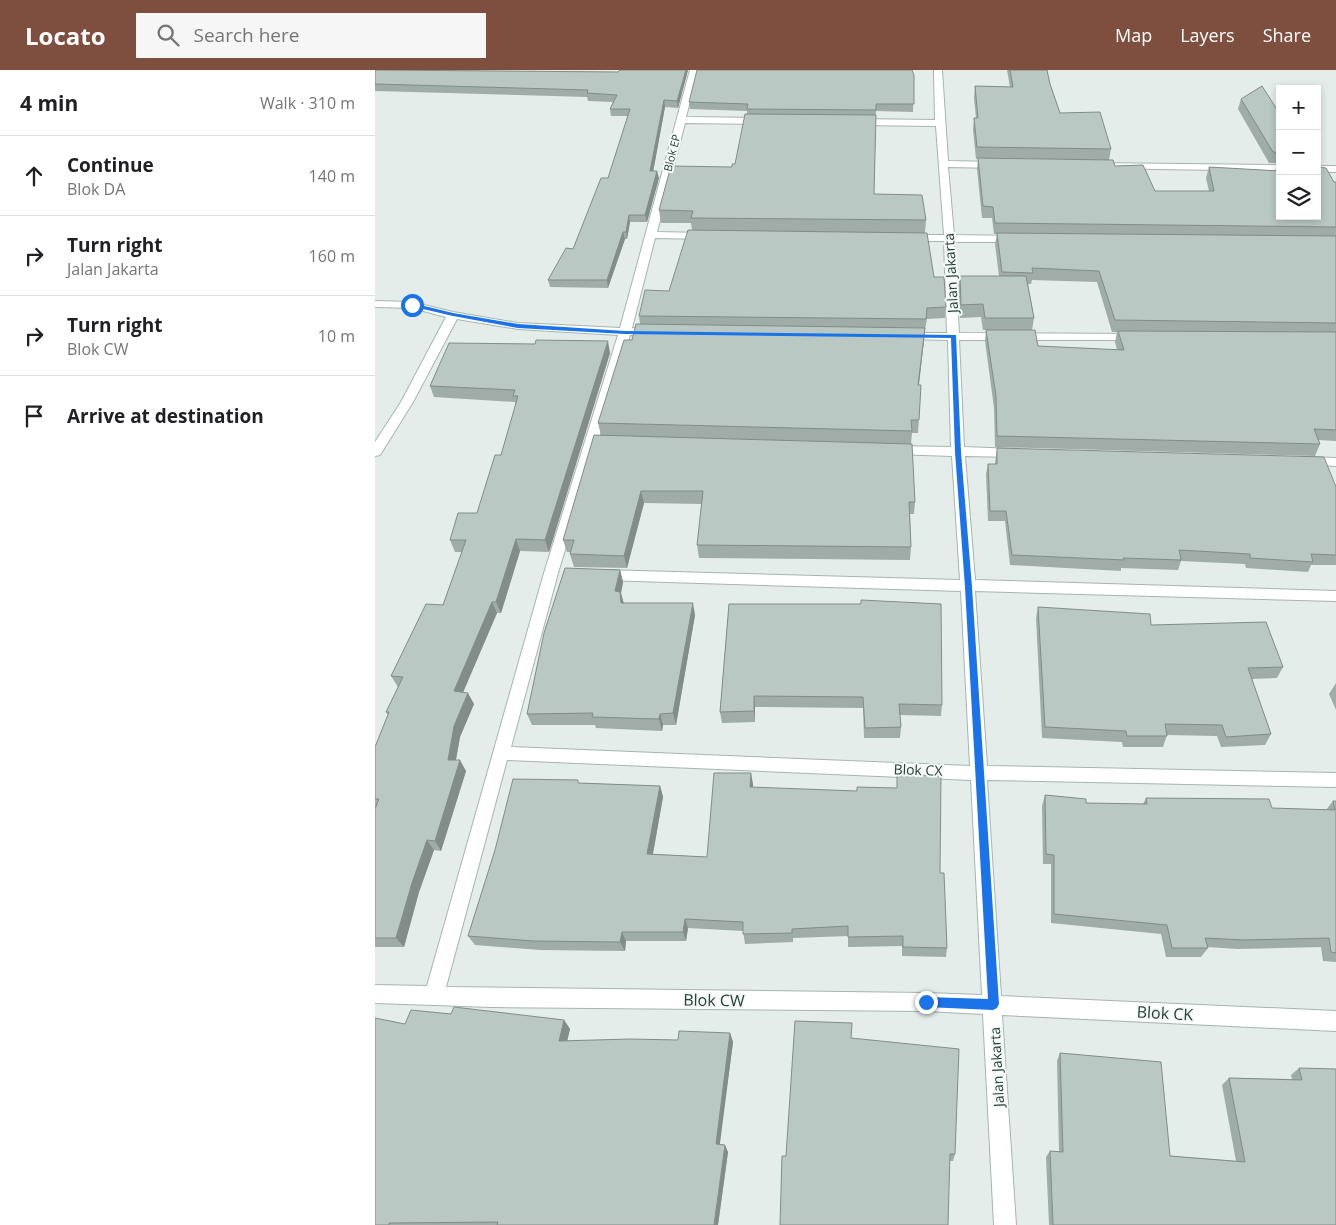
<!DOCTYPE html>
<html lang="en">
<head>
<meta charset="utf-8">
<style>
  body { margin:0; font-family:"Open Sans",sans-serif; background:#f6f6f6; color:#202124 }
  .controls { position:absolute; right:15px; top:15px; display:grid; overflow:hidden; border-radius:0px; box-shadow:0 2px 8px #0003 }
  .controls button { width:45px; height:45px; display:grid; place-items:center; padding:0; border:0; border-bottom:1px solid #e0e0e0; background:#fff; color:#202124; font:25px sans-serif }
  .stop { position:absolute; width:15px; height:15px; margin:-11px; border:4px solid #1a73e8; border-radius:50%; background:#fff }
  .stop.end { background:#1a73e8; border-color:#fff; box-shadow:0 1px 5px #0008 }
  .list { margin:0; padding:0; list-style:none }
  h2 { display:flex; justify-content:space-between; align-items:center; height:65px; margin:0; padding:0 20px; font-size:21px }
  h2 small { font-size:16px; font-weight:400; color:#757577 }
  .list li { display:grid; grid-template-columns:32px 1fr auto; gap:15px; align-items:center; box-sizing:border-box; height:80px; padding:0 20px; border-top:1px solid #e0e0e0 }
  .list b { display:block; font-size:19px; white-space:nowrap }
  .list p { margin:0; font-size:16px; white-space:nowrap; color:#757577 }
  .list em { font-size:16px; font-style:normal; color:#757577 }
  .icon { flex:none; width:28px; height:28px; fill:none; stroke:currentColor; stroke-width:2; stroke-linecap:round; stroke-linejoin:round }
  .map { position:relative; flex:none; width:961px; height:1155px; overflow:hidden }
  header { display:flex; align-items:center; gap:30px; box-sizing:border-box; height:70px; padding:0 25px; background:#7e4f3f; color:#fff }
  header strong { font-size:24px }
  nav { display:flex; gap:28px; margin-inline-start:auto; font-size:18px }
  .search { width:350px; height:45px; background:#f6f6f6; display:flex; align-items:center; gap:12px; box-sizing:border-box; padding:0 18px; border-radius:0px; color:#757577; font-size:19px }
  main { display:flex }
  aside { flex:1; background:#fff }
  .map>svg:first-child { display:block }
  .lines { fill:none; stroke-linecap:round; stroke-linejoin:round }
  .minor-casing { stroke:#a6b5b1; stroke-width:2 }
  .minor { fill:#fff; fill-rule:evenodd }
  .wall { fill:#9faca8; fill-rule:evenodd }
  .shaded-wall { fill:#828c88 }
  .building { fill:#b9c8c3; stroke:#828c88 }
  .route { fill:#1a73e8 }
  .labels { text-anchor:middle; stroke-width:4; stroke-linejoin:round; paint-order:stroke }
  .far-street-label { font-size:11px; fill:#233f39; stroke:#f5faf7 }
  .street-label { font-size:14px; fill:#233f39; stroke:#f5faf7 }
  .near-street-label { font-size:16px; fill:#233f39; stroke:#f5faf7 }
</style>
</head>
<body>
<header>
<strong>Locato</strong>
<div class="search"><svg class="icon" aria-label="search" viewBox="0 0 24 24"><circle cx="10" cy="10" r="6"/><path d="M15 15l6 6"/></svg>Search here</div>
<nav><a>Map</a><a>Layers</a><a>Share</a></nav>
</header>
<main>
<aside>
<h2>4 min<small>Walk · 310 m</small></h2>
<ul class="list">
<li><svg class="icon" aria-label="ahead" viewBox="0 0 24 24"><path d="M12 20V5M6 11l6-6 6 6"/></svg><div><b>Continue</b><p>Blok DA</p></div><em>140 m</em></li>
<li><svg class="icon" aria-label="right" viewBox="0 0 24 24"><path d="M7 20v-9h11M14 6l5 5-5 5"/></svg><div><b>Turn right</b><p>Jalan Jakarta</p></div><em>160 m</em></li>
<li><svg class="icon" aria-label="right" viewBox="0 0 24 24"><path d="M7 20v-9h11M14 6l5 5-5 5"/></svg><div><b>Turn right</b><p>Blok CW</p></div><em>10 m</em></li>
<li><svg class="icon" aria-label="arrive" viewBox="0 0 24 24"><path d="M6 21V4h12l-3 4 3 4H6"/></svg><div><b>Arrive at destination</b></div></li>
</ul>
</aside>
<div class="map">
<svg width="961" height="1155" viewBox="0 0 961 1155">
  <rect width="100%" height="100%" fill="#e4edea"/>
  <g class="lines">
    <defs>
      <g id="minor">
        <path d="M315 0H323L311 47 388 48 393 51 388 54 310 53 282 162 330 163 335 166 330 169 280 168 257 258 279 260 285 263 279 266 255 265 183 503 136 677 595 696 586 521 228 510 223 509 221 505 223 501 228 500 585 510 577 386 518 384 512 380 518 376 576 377 573 270 529 269 523 266 529 263H572L569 171H533L528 168 533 165H569L561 56 481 55 476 52 481 49 560 50 559 0H567L573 91 622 92 627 95 622 98 573 97 579 165 640 166 645 169 640 172H579L584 263 761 264 767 267 761 270H584L589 377 640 379 646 383 640 387 590 386 600 510 961 521V531L600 521 612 696 961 703V717L612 710 626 926 961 941V961L627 945 641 1155H619L608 944 551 941 117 937 0 933V915L52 916 169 503 243 265 143 259 82 249 38 332 5 385 0 386V372L26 332 71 247 37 238 0 237V231L37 232 78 242 143 253 245 258ZM132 690 596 710 607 925 551 923 71 917Z"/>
        <path d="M720 93 905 95V101L717 98V94Z"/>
        <rect x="942" y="96" width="19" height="6"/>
        <path d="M931 387 961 388V396L926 394 925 391 926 388Z"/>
      </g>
    </defs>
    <!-- minor casing -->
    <use href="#minor" class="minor-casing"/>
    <!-- minor -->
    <use href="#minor" class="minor"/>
  </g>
  <!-- wall -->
  <g class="wall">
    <path d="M0 0 243 2 245 0H313L303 38 290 37 278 101 284 108 272 152H255L252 169H250L233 218 175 217 173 210 198 179 233 108 253 46H236L235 39 238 32 213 31 212 27 0 21Z"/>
    <path d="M632 0H672L675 14 685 43 736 79 734 90 740 96 780 121H834L831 108 834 97 900 101 903 93H894L863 39 866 29 905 44V146L959 112H961V371L944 370 945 374 940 386 620 377 619 338 610 271 611 260H608L606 247 585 248 583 218 585 206H624L620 174 622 164H619L617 148H607L602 99 603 89H601L598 60 599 48H601L599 28 600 16 635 17ZM657 210 722 212 737 262H742L740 272 742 280 663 276 657 260 659 248 653 214H656Z"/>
    <path d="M539 5 538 42 501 41 499 124 551 150 550 163 559 207 571 237 570 248 552 249 550 260 544 315H546L543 363H537L536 374 540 432 539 444H535L536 477 535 490 324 488 322 475 327 434 269 433 252 498 199 497 195 484V482H192L188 470 226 365 223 353 257 270 265 254 264 246 294 221 317 160 316 153H286L284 140 357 97 360 94 372 44V41L315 39 314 32Z"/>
    <path d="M235 283 174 482 145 481 126 543H122L88 622 99 634 85 667 81 690 91 701 66 781 59 780 44 822 29 877H0V677L13 645 11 642 23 617 16 606 68 535 87 482H80L75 470 102 443 126 385 141 334 140 332 59 327 55 316Z"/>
    <path d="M622 378 961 417V495H936L933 502 871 498 870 494 806 491 803 500 746 498V501L635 495 630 451H613L611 404 613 394H620Z"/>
    <path d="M245 500 248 512 246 523 248 533 320 545 301 655H288L287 661 221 658 220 655H157L152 644Z"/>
    <path d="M354 534 567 635 566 646 525 645 526 657 525 668H489L488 638 380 637V652L347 653 345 642Z"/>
    <path d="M663 537 776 555 908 597 902 608 877 609 896 664 890 675 846 677 842 666 792 665 788 677H748L747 672 667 668 661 548Z"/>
    <path d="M961 613V640L954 624Z"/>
    <path d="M205 713 285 716 288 727 278 784 332 787 378 714 377 717 565 803 572 878 571 887 527 886V876L473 877V866L418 868V872L370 874 368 861 313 858 311 871H251L250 881 165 880 100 875 93 866 120 780Z"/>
    <path d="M670 725 711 733 768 734 771 728 897 738 951 740 958 731H961V892L948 891 946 877 863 879 832 877 833 878 826 887H791L786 864 676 853V794H668L667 736Z"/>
    <path d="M76 944 189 950 195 959 192 971 303 970 355 963 358 972 344 1075 353 1082 343 1155H0Z"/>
    <path d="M476 968 580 1084 578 1091 411 1086Z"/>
    <path d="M685 983 795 1086 861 1091 847 1015 854 1008 917 1009 916 1005 924 998 961 1155H674L671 1087 675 1081 684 1082 682 991Z"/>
  </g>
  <!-- shaded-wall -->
  <g class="shaded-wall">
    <path d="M311 0H313L303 38 302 31Z"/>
    <path d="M289 30 290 37 277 108 275 101Z"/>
    <path d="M282 101 284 108 272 152 270 145Z"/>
    <path d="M254 145 255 152 252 169 251 162Z"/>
    <path d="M248 162 250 169 233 218 232 210Z"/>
    <path d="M550 258 549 271 542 328 543 315Z"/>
    <path d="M233 271 235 283 174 482 170 470Z"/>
    <path d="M266 421 269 433 252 498 249 486Z"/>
    <path d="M141 469 145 481 126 543 121 532Z"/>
    <path d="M245 500 248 512 246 523 249 534V545L240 521Z"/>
    <path d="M117 532 122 543 84 632 79 621Z"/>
    <path d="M318 533 320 545 301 655 298 643Z"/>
    <path d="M93 623 99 634 85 667 79 700 73 690 79 656Z"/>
    <path d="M379 626 380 637V652L379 641Z"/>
    <path d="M285 644 288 655 287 661 284 649Z"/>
    <path d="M85 690 91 701 66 781 60 771Z"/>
    <path d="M376 703 378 714 377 728 375 717Z"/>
    <path d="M285 716 288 727 276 794 272 784Z"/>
    <path d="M52 770 59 780 44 822 29 877 21 868 37 813Z"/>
    <path d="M310 849 313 858 311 871 308 862Z"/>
    <path d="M247 862 251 871 250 881 245 872Z"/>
    <path d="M189 950 195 959 190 980 184 971Z"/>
    <path d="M355 963 358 972 344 1081 341 1074Z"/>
    <path d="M350 1075 353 1082 343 1155H339Z"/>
  </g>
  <!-- building -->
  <g class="building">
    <path d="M0 0 243 2 245 0H311L302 31 289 30 275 101H282L270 145H254L251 162H248L232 210H173L191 178 198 179 226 108H233L255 39H235L242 25 212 23 213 20 0 14Z"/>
    <path d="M322 0H537L539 5V34H501V40L372 39 373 34 314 32Z"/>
    <path d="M635 0H672L675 14 685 43 725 42 736 79 602 77 599 48H603L600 16 638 17Z"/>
    <path d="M887 16 905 44V83L898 82 866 29Z"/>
    <path d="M370 44 501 45 499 124 547 125 551 150 316 148 318 141 284 140 296 96 357 97V94H360Z"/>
    <path d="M603 88 738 90 740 96 768 95 780 121H839L834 97 905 101V146H942V97L951 98 959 112H961V157L620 153 618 137 608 136Z"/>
    <path d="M313 160 552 163 559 207H569L571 237 552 238 551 249 264 246 270 220 294 221Z"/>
    <path d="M622 163 961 166V253L740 250 724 201 657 198 658 203 627 202Z"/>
    <path d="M585 206H651L659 248H610L608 234 586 235Z"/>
    <path d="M261 254 550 258 543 315H546L544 350H536L537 361 223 353 249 270H257Z"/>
    <path d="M611 260H660L663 276 749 280 743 261 961 262V360L939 359 945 374 622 366 621 326Z"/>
    <path d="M161 270 233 271 170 470 141 469 121 532H117L79 621 93 623 79 656 73 690H85L60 771 52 770 37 813 21 868H0V739L4 729H0V677L14 642H11L28 607 16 606 51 534 68 535 91 470H75L83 443H102L120 385H126L143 326H138L140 320 55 316 74 273 160 274Z"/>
    <path d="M219 365 537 374 540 432H534L536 477 322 475 328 421H266L249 486 195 484 199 470H188Z"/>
    <path d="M622 378 949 387 961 417V485L936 484 938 492 875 488V484L804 480 806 490 748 488 749 490 637 485 631 441H615L613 394H622Z"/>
    <path d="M190 498 245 500 240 521 245 522 246 533H318L298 643 285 644 284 649 217 647 218 643 152 644 169 563Z"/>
    <path d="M486 530 566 534 567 635 524 634 526 657 490 658 488 627 379 626V641L345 642 354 534H486Z"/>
    <path d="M663 537 775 544 776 555 891 552 908 597 873 598 896 664 851 667 847 655 790 654 792 666H752L751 661 670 657Z"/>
    <path d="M339 703H376L375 717 482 721V717L522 718V704L566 706 565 803H569L572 878 528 877V866L473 867V856L417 859V863L368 864V852L310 849 308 862H247L245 872 159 871 93 866 120 780 138 709 203 710V713L285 716 272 784 332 787Z"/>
    <path d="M670 725 711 729V733L772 734 771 728 894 729 897 738 960 740 958 731H961V883L956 882 954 868 869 870 830 868 833 878H797L792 855 679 844V785L671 784Z"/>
    <path d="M79 937 189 950 184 971 255 969 303 970 304 961 355 963 341 1074 350 1075 339 1155H122L123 1152 14 1153V1155H0V948L30 954 36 940 76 944Z"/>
    <path d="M420 951 477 953 476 968 584 979 580 1084H575L573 1155H405L407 1086H411Z"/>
    <path d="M685 983 786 992 795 1086 870 1092 854 1008 927 1010 924 998 961 999V1155H678L675 1081 688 1082Z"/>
  </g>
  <!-- route -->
  <path class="route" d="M37 233 78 243 143 254 250 261 581 265 586 382 597 517 624 934 622 938 618 940 551 937 548 936 546 932 548 928 551 927 613 929 590 517 580 382 576 268 250 264 143 258 78 246 35 236Z"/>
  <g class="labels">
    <!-- far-street labels -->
    <g class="far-street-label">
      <text transform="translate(297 83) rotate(-76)" y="4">Blok EP</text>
    </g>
    <!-- street labels -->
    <g class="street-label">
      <text transform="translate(576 203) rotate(-93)" y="5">Jalan Jakarta</text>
      <text transform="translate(543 700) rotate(2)" y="5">Blok CX</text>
      <text transform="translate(622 997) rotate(-93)" y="5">Jalan Jakarta</text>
    </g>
    <!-- near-street labels -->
    <g class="near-street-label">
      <text transform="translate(339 930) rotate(1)" y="6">Blok CW</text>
      <text transform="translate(790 943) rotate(3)" y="6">Blok CK</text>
    </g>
  </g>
</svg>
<div class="controls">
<button>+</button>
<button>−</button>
<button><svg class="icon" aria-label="layers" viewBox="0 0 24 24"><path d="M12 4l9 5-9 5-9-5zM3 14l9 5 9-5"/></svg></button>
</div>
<div class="stop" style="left:37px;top:235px"></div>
<div class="stop end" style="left:551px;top:932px"></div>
</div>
</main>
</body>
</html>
